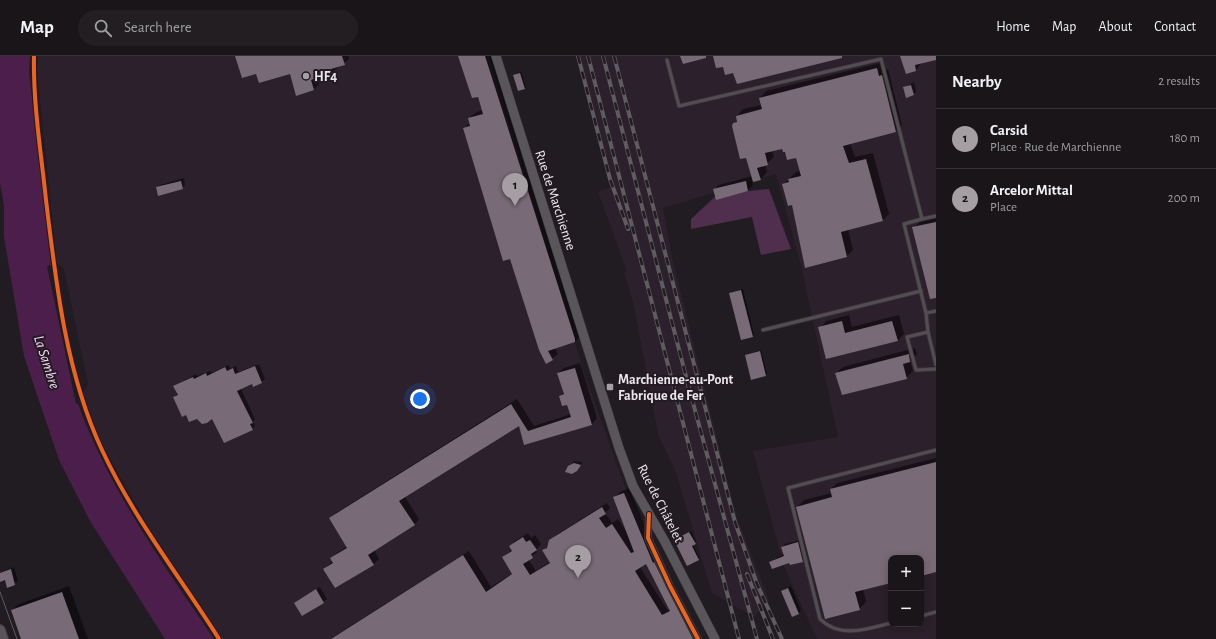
<!DOCTYPE html>
<html lang="en">
<head>
<meta charset="utf-8">
<style>
  body { margin:0; font-family:"Alegreya Sans",sans-serif; background:#221e22; color:#f1f3f6 }
  .controls { position:absolute; right:12px; bottom:12px; display:grid; overflow:hidden; border-radius:8px; box-shadow:0 2px 10px #0003 }
  .controls button { width:36px; height:36px; display:grid; place-items:center; padding:0; border:0; border-bottom:1px solid #373438; background:#191519; color:#f1f3f6; font:20px sans-serif }
  .you { position:absolute; left:420px; top:343px; width:14px; height:14px; margin:-10px; border:3px solid #fff; border-radius:50%; background:#1a73e8; box-shadow:0 0 0 6px #1a73e833 }
  .badge { display:grid; place-items:center; width:26px; height:26px; border-radius:50%; background:#a59fa4; color:#111; font-size:13px; font-weight:700 }
  .pin { position:absolute; translate:-50% -33px; filter:drop-shadow(0 1px 2px #0008) }
  .pin::after { content:''; position:absolute; top:21px; width:14px; height:12px; background:inherit; clip-path:polygon(0 0,100% 0,50% 100%) }
  .list { margin:0; padding:0; list-style:none }
  h2 { display:flex; justify-content:space-between; align-items:center; height:52px; margin:0; padding:0 16px; font-size:17px }
  h2 small { font-size:13px; font-weight:400; color:#9f9fa2 }
  .list li { display:grid; grid-template-columns:26px 1fr auto; gap:12px; align-items:center; box-sizing:border-box; height:60px; padding:0 16px; border-top:1px solid #373438 }
  .list b { display:block; font-size:15px; white-space:nowrap }
  .list p { margin:0; font-size:13px; white-space:nowrap; color:#9f9fa2 }
  .list em { font-size:13px; font-style:normal; color:#9f9fa2 }
  .icon { flex:none; width:22px; height:22px; fill:none; stroke:currentColor; stroke-width:2; stroke-linecap:round; stroke-linejoin:round }
  .map { position:relative; flex:none; width:936px; height:583px; overflow:hidden }
  header { display:flex; align-items:center; gap:24px; box-sizing:border-box; height:56px; padding:0 20px; background:#191519; border-bottom:1px solid #373438 }
  header strong { font-size:19px }
  nav { display:flex; gap:22px; margin-inline-start:auto; font-size:14px }
  .search { width:280px; height:36px; background:#221e22; display:flex; align-items:center; gap:10px; box-sizing:border-box; padding:0 14px; border-radius:22px; color:#9f9fa2; font-size:15px }
  main { display:flex }
  aside { flex:1; background:#191519 }
  .map>svg:first-child { display:block }
  .built { fill:#2b202b; fill-rule:evenodd }
  .green { fill:#4f2f4d }
  .water { fill:#4c1e4c }
  .shadow { fill:#0007; fill-rule:evenodd }
  .building { fill:#786a77; fill-rule:evenodd }
  .lines { fill:none; stroke-linecap:round; stroke-linejoin:round }
  .service-casing { stroke:#3b373b; stroke-width:4.5 }
  .minor-casing { stroke:#3b373b; stroke-width:8 }
  .secondary-casing { stroke:#3b373b; stroke-width:10 }
  .primary-casing { stroke:#3b373b; stroke-width:12 }
  .service { stroke:#514d51; stroke-width:3 }
  .minor { stroke:#514d51; stroke-width:6 }
  .secondary { stroke:#5a555a; stroke-width:9 }
  .primary { stroke:#5a5359; stroke-width:10 }
  .tram { stroke:#5f5c5f; stroke-width:1 }
  .rail-casing { stroke:#5f5c5f; stroke-width:4 }
  .rail { stroke:#221b22; stroke-width:2.5; stroke-dasharray:8; stroke-linecap:butt }
  .cycleway-casing { stroke:#221b22; stroke-width:6 }
  .cycleway { stroke:#eb651d; stroke-width:4 }
  .poi-dot { fill:#a59fa4; stroke:#221b22; stroke-width:1.5 }
  .labels { text-anchor:middle; stroke-width:4; stroke-linejoin:round; paint-order:stroke }
  .poi-label { font-size:14px; font-weight:bold; fill:#ece6eb; stroke:#221b22; text-anchor:start }
  .street-label { font-size:14px; fill:#ece6eb; stroke:#221b22 }
  .water-label { font-size:15px; font-style:italic; fill:#f7d7f5; stroke:#221b22 }
</style>
</head>
<body>
<header>
<strong>Map</strong>
<div class="search"><svg class="icon" aria-label="search" viewBox="0 0 24 24"><circle cx="10" cy="10" r="6"/><path d="M15 15l6 6"/></svg>Search here</div>
<nav><a>Home</a><a>Map</a><a>About</a><a>Contact</a></nav>
</header>
<main>
<div class="map">
<svg width="936" height="583" viewBox="0 0 936 583">
  <rect width="100%" height="100%" fill="#211c21"/>
  <!-- built -->
  <g class="built">
    <path d="M38 0H489L585 319 625 431 677 537 703 583H222L153 478 120 421 98 379 83 336 88 328 64 213 57 207 37 15Z"/>
    <path d="M580 0H936V583H817L784 511 753 395 838 381 802 214 776 118 663 152 672 201 736 459 769 544 754 561 712 537 675 414 658 379 634 250 624 216 627 215 598 136 610 131 620 154ZM891 502H921V568H891Z"/>
  </g>
  <!-- green -->
  <path class="green" d="M769 133 791 193 761 199 752 161 691 173V163L718 138Z"/>
  <!-- water -->
  <path class="water" d="M0 0H30L29 16 51 209 47 210 76 348H78C109 433 163 508 214 583H165L90 465 59 404 24 300 4 181V150L0 127Z"/>
  <!-- shadow -->
  <g class="shadow">
    <path d="M236 0H349V3L332 16 317 21 319 28 314 33 297 39 290 17 257 16Z"/>
    <path d="M461 0H493L580 280 575 286 555 292 558 298 546 307 511 202 464 73 470 66 469 62 475 57 483 54Z"/>
    <path d="M902 0H936V3L922 6 916 14 907 17Z"/>
    <path d="M884 6 886 14 888 13 902 69 896 75 850 87 855 101 873 97 889 158 882 165 848 173 853 194 847 200 792 148 784 128 796 116 800 115 796 100 783 91 772 94 774 101 765 109 767 116 761 123 752 126 753 129 748 134 716 142 714 134 719 129 752 120 747 101 734 67 738 64 737 60 743 53 762 49 760 42 766 35Z"/>
    <path d="M521 16 526 31 524 32 514 19Z"/>
    <path d="M914 26 916 35 913 39 904 32Z"/>
    <path d="M184 122 185 129 182 132H157L160 129Z"/>
    <path d="M936 161V241L914 172 920 165Z"/>
    <path d="M743 233 754 279 753 280 730 237Z"/>
    <path d="M849 259 852 271 899 259 904 278 897 285 827 302 820 272 826 265Z"/>
    <path d="M915 292 917 298 910 305 913 315 906 322 836 317 843 311Z"/>
    <path d="M761 294 767 318 765 319 746 299Z"/>
    <path d="M580 307 597 362 592 368 525 388 519 369 405 441 419 463 414 469 374 494 379 503 373 508 324 513 333 505 331 503 337 497 348 490 330 463 336 457 517 343 534 370 571 358 568 348 560 340 564 336 558 317 564 312Z"/>
    <path d="M259 308 265 323 261 326 252 327 241 333 255 363 253 365 255 370 252 373 213 362H197L187 358 174 341 177 338 175 330 196 318 197 320 210 315 211 317 229 309 230 313 236 310 238 316Z"/>
    <path d="M936 402V515L921 519V502H891V526L863 533 866 546 859 553 797 451 804 444 832 437 831 433 837 427Z"/>
    <path d="M574 405 583 406 577 414 571 409Z"/>
    <path d="M629 432 658 503 660 502 701 583H330L469 495 491 531 513 517 503 501 512 494 510 491 515 485 528 477 531 482 535 479 541 488 536 494 537 496 528 503 536 515 551 505 544 495 556 479 607 447 610 452 605 457 612 467 618 463 628 478 615 441 620 436ZM646 507 670 553 668 555 640 511Z"/>
    <path d="M691 475 696 486 693 489 699 501 698 503 676 483Z"/>
    <path d="M801 484 805 502 802 505 770 506 784 498 782 491 785 488Z"/>
    <path d="M14 511 18 525 8 530 5 523 0 521V517Z"/>
    <path d="M69 530 88 583H22L12 554 19 548Z"/>
    <path d="M791 530 801 554 798 558 782 535Z"/>
    <path d="M320 531 327 543 303 559 295 547Z"/>
  </g>
  <!-- building -->
  <g class="building">
    <path d="M235 0H342L345 9 331 13 332 17 311 24 314 34 296 40 290 18 259 27 256 18 242 22Z"/>
    <path d="M458 0H485L575 283V286L548 295 553 304 546 308 539 294 510 203 503 205 463 72 470 70 468 62 483 58 478 41 472 42Z"/>
    <path d="M680 0H706V2L683 8Z"/>
    <path d="M713 0H842V2L737 28 733 17 725 19 723 11 716 12Z"/>
    <path d="M900 0H936V4L915 9 916 15 906 18Z"/>
    <path d="M877 12 879 20 882 19 896 76 843 90 849 107 866 103 883 165 841 176 847 201 805 212 792 149 788 150 782 128 789 126 788 123 801 120 796 102 787 104 785 96H783L782 93 765 97 768 109 757 112 761 124 753 126 746 102 740 103 732 70 733 67 737 66 736 60 762 53 759 42Z"/>
    <path d="M520 17 525 33 518 35 513 19Z"/>
    <path d="M911 29 914 39 906 42 903 31Z"/>
    <path d="M181 125 183 133 158 140 156 131Z"/>
    <path d="M746 125 748 135 716 144 713 133Z"/>
    <path d="M936 166V242L930 243 912 171Z"/>
    <path d="M741 234 753 281 741 284 729 237Z"/>
    <path d="M842 265 845 277 892 265 898 285 826 303 818 271Z"/>
    <path d="M760 295 766 320 751 324 745 299Z"/>
    <path d="M909 298 910 306 903 308 907 323 842 339 835 317Z"/>
    <path d="M255 310 262 327 253 331 252 328 237 335 253 367 250 368 253 374 224 387 212 363 207 367 202 368 197 363 189 366 186 359 182 361 173 341 178 339 173 330 193 321 194 323 206 317 207 320 225 311 227 315 233 312 235 318Z"/>
    <path d="M575 312 592 369 524 389 519 370 399 445 415 469 368 499 374 509 335 532 323 513 333 507 330 502 347 492 329 462 511 348 528 375 571 361 567 349 562 350 559 340 564 338 557 317Z"/>
    <path d="M936 406V516L921 520V502H891V527L855 536 860 554 825 563 796 451 832 441 830 433Z"/>
    <path d="M574 407 581 409 577 415 572 418 565 416 568 410Z"/>
    <path d="M624 437 653 507 654 506 693 583H331L463 499 486 536 512 518 502 501 512 495 509 490 523 481 526 486 530 484 537 494 531 498 533 502 523 508 530 519 550 507 542 494 547 492 549 484 602 451 606 458 599 462 606 472 612 468 631 497 634 496 613 441ZM646 508 670 555 662 559 635 515Z"/>
    <path d="M689 476 696 488 692 490 699 504 687 510 674 484Z"/>
    <path d="M798 486 803 506 790 509 789 507 772 513 769 506 784 500 781 491Z"/>
    <path d="M11 513 15 529 7 532 5 524 0 526V517Z"/>
    <path d="M788 532 799 558 792 561 781 535Z"/>
    <path d="M316 533 324 547 302 560 294 547Z"/>
    <path d="M62 536 79 583H21L11 554Z"/>
  </g>
  <g class="lines">
    <defs>
      <g id="service">
        <path d="M667 4 679 50 881 3 922 163 936 160"/>
        <path d="M922 163 904 168 926 257 928 276 936 309"/>
        <path d="M926 257 936 255"/>
        <path d="M763 274 921 235"/>
        <path d="M928 276 907 281 916 314 936 313"/>
        <path d="M921 560 936 556"/>
        <path d="M891 567C867 573 840 583 820 563L788 432 936 394"/>
      </g>
      <path id="minor" d="M649 459 648 482 670 530 698 583"/>
      <path id="secondary" d="M496 0 619 392 633 430 665 486 715 583"/>
      <path id="primary" d="M0 574 3 583"/>
    </defs>
    <!-- service casing -->
    <use href="#service" class="service-casing"/>
    <!-- minor casing -->
    <use href="#minor" class="minor-casing"/>
    <!-- secondary casing -->
    <use href="#secondary" class="secondary-casing"/>
    <!-- primary casing -->
    <use href="#primary" class="primary-casing"/>
    <!-- service -->
    <use href="#service" class="service"/>
    <!-- minor -->
    <use href="#minor" class="minor"/>
    <!-- secondary -->
    <use href="#secondary" class="secondary"/>
    <!-- primary -->
    <use href="#primary" class="primary"/>
    <!-- tram -->
    <path class="tram" d="M0 536 17 583"/>
    <defs>
      <g id="rail">
        <path d="M578 0 610 123 628 173"/>
        <path d="M588 0 739 583"/>
        <path d="M603 0 689 332 757 583"/>
        <path d="M614 0 735 466 757 528 782 583"/>
        <path d="M747 518 773 583"/>
      </g>
    </defs>
    <!-- rail casing -->
    <use href="#rail" class="rail-casing"/>
    <!-- rail -->
    <use href="#rail" class="rail"/>
    <defs>
      <g id="cycleway">
        <path d="M34 0C33 48 41 96 46 144 56 228 66 317 102 394 133 461 180 521 219 583"/>
        <path d="M649 458 648 482 670 530 698 583"/>
      </g>
    </defs>
    <!-- cycleway casing -->
    <use href="#cycleway" class="cycleway-casing"/>
    <!-- cycleway -->
    <use href="#cycleway" class="cycleway"/>
  </g>
  <!-- markers -->
  <g class="poi-dot">
    <circle cx="306" cy="20" r="4"/>
    <rect x="606" y="327" width="8" height="8" rx="2"/>
  </g>
  <g class="labels">
    <!-- poi labels -->
    <g class="poi-label">
      <text x="314" y="25">HF4</text>
      <text x="618" y="328">Marchienne-au-Pont<tspan x="618" dy="16">Fabrique de Fer</tspan></text>
    </g>
    <!-- street labels -->
    <g class="street-label">
      <text transform="translate(556 144) rotate(72)" y="5">Rue de Marchienne</text>
      <text transform="translate(661 447) rotate(63)" y="5">Rue de Châtelet</text>
    </g>
    <!-- water labels -->
    <g class="water-label">
      <text transform="translate(47 306) rotate(72)" y="5">La Sambre</text>
    </g>
  </g>
</svg>
<div class="controls">
<button>+</button>
<button>−</button>
</div>
<div class="you"></div>
<div class="pin badge" style="left:515px;top:150px">1</div>
<div class="pin badge" style="left:578px;top:522px">2</div>
</div>
<aside>
<h2>Nearby<small>2 results</small></h2>
<ul class="list">
<li><span class="badge">1</span><div><b>Carsid</b><p>Place · Rue de Marchienne</p></div><em>180 m</em></li>
<li><span class="badge">2</span><div><b>Arcelor Mittal</b><p>Place</p></div><em>200 m</em></li>
</ul>
</aside>
</main>
</body>
</html>
